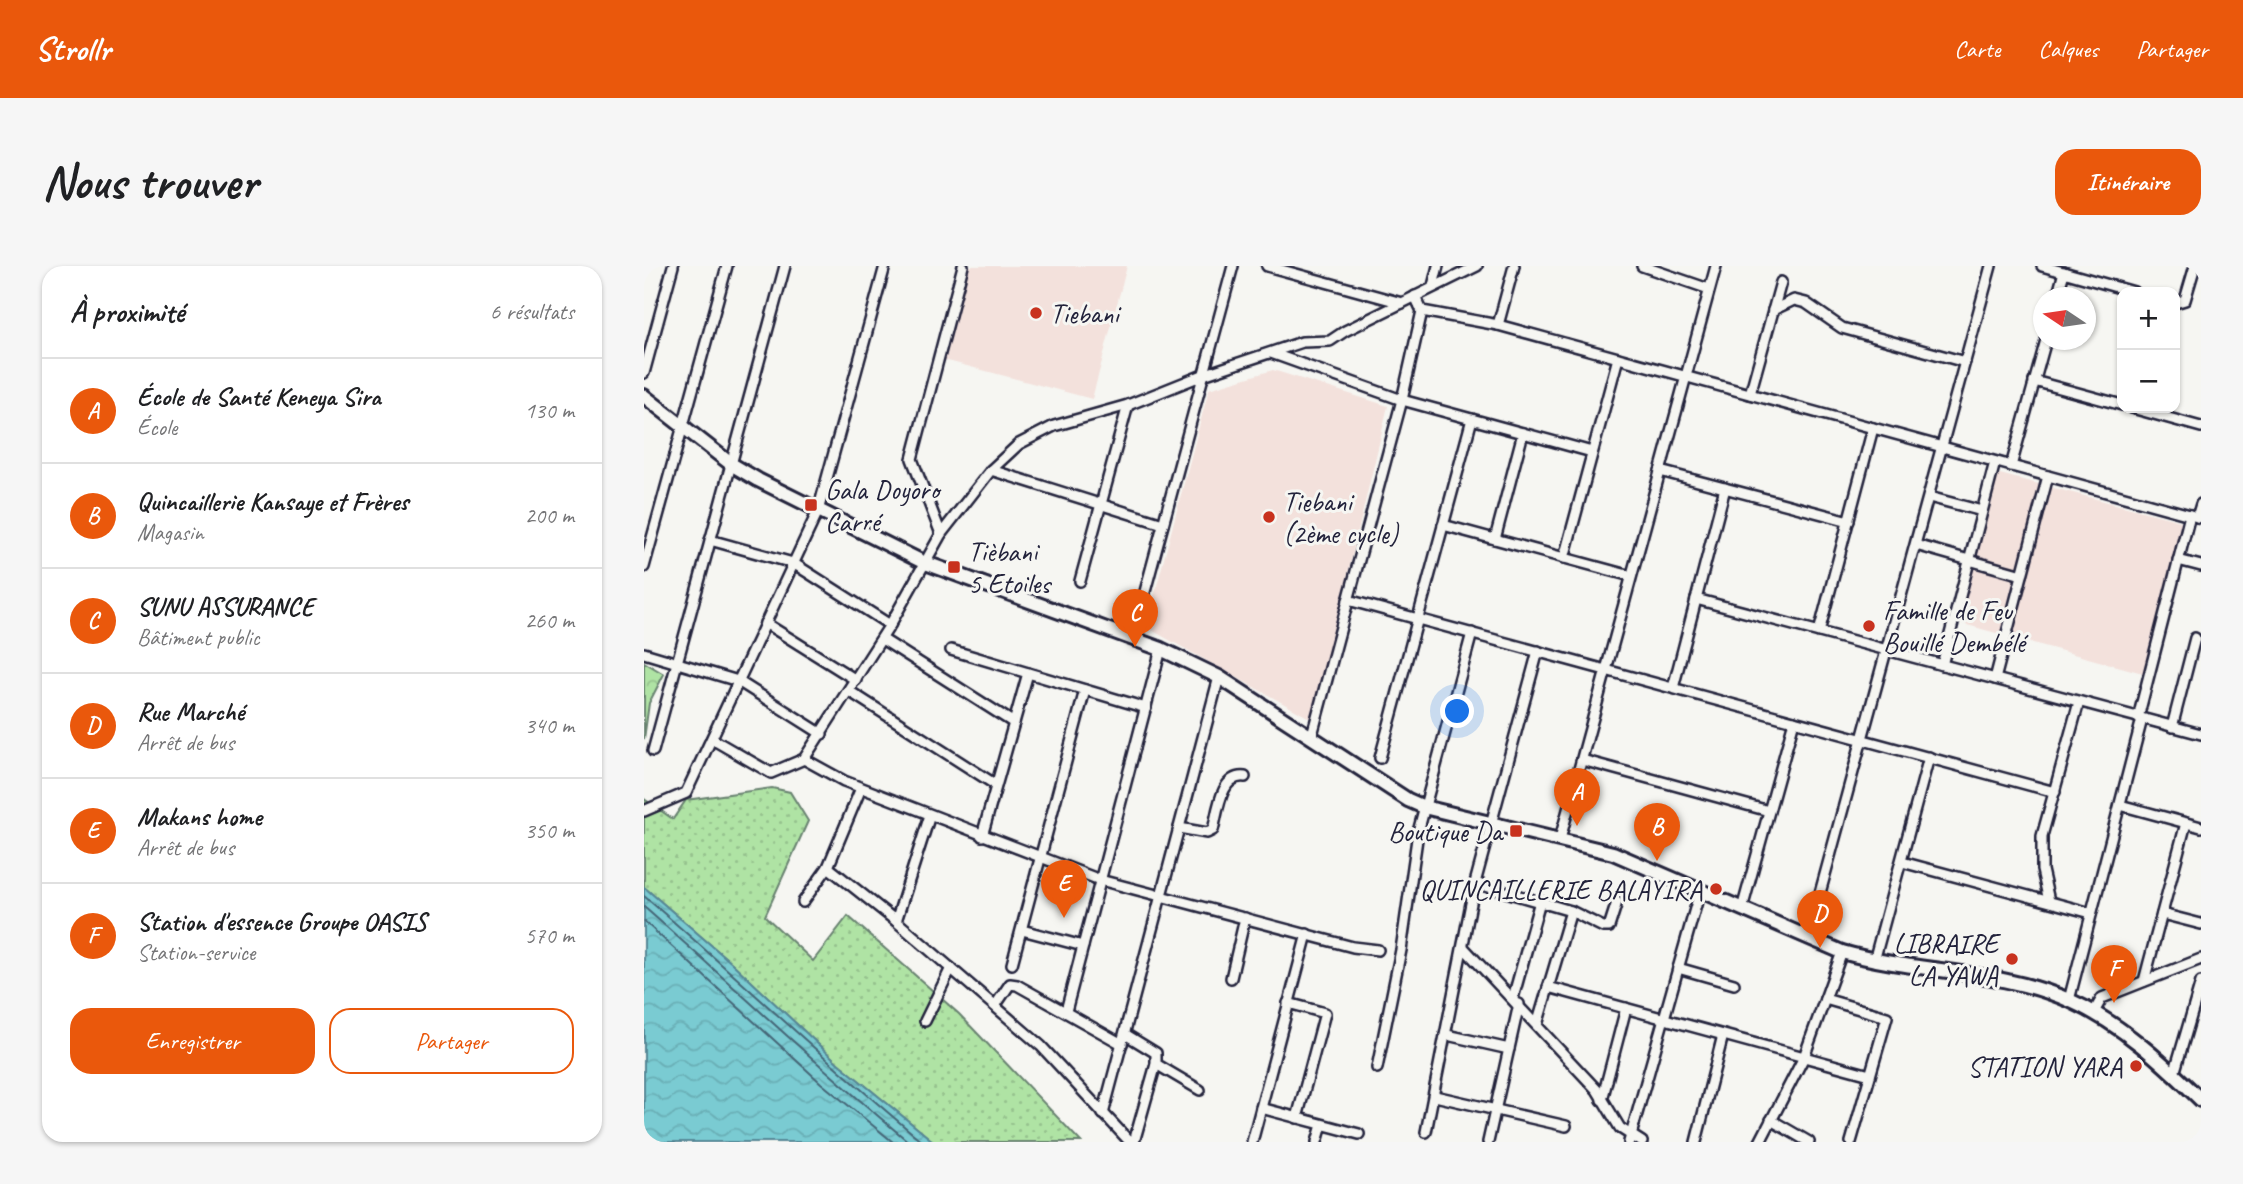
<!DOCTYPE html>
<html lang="fr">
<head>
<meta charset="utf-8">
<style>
  body { margin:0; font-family:Caveat,sans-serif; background:#f6f6f6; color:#202124 }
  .controls { position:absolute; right:21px; top:21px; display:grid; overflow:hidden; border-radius:14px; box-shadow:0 2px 5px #0004 }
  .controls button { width:63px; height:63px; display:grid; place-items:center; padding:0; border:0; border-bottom:2px solid #e0e0e0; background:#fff; color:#202124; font:35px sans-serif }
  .compass { position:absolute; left:1389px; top:21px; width:63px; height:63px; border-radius:50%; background:#fff; box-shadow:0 2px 5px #0004; rotate:283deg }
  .you { position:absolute; left:814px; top:446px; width:24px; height:24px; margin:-18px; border:5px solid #fff; border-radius:50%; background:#1a73e8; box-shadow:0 0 0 10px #1a73e833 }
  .badge { display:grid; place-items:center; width:46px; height:46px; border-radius:50%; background:#ea580c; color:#fff; font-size:23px; font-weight:700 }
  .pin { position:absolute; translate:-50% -58px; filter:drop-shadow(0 2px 4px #0008) }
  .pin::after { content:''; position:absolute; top:37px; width:24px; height:21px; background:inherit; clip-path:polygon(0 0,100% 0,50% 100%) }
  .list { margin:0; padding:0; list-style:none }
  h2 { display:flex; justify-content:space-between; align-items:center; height:91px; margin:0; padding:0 28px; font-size:30px }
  h2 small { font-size:23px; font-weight:400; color:#757577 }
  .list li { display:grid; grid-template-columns:46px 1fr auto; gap:21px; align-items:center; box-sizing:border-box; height:105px; padding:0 28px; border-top:2px solid #e0e0e0 }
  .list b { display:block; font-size:26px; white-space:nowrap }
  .list p { margin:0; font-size:23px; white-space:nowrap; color:#757577 }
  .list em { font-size:23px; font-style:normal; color:#757577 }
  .actions { display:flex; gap:14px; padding:21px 28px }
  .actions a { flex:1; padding:16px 0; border:2px solid #ea580c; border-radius:21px; text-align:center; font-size:24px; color:#ea580c }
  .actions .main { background:#ea580c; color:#fff }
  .map { position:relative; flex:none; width:1557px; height:876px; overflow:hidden; border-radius:21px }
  header { display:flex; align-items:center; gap:42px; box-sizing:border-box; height:98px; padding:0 35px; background:#ea580c; color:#fff }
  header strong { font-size:33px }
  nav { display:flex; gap:38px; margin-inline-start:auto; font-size:24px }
  .intro { display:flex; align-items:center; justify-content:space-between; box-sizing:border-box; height:168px; padding:0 42px }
  h1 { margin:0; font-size:49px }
  .button { padding:18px 32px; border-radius:21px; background:#ea580c; color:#fff; font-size:24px; font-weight:700 }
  main { display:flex; gap:42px; padding:0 42px }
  aside { flex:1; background:#fff; border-radius:21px; box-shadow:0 2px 5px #0004 }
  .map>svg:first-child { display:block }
  .built { fill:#f3e1dc }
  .forest { fill:url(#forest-crowns); stroke:#688270; stroke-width:2 }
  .park { fill:url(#park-dots); stroke:#688270; stroke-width:2 }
  .water { fill:url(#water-waves); stroke:#578796; stroke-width:2 }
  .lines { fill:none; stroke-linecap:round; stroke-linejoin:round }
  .shore { stroke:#456677; stroke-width:2 }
  .minor-casing { stroke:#22223b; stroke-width:14 }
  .secondary-casing { stroke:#22223b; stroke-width:18 }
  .minor { stroke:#f6f6f2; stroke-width:9 }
  .secondary { stroke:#f6f6f2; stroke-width:12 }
  .poi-dot { fill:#c8321e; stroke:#f6f6f2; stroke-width:2.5 }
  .labels { text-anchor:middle; stroke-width:6; stroke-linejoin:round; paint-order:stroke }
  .poi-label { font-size:28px; fill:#22223b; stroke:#f6f6f2; text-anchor:start }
</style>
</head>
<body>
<header>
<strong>Strollr</strong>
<nav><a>Carte</a><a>Calques</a><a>Partager</a></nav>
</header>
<div class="intro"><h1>Nous trouver</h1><a class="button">Itinéraire</a></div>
<main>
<aside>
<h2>À proximité<small>6 résultats</small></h2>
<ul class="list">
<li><span class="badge">A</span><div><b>École de Santé Keneya Sira</b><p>École</p></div><em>130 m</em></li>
<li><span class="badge">B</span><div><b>Quincaillerie Kansaye et Frères</b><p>Magasin</p></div><em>200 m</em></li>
<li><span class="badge">C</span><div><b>SUNU ASSURANCE</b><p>Bâtiment public</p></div><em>260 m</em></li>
<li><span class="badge">D</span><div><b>Rue Marché</b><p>Arrêt de bus</p></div><em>340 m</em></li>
<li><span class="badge">E</span><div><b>Makans home</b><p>Arrêt de bus</p></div><em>350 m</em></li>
<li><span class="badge">F</span><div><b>Station d'essence Groupe OASIS</b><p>Station-service</p></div><em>570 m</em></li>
</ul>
<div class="actions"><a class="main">Enregistrer</a><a>Partager</a></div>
</aside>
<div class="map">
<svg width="1557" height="876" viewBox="0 0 1557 876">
  <defs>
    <pattern id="forest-crowns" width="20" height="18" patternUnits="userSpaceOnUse" patternTransform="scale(1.75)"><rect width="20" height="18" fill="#afe3a4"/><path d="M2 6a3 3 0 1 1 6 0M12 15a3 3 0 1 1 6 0" fill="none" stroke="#96c28e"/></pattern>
    <pattern id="park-dots" width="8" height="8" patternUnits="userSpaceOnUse" patternTransform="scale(1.75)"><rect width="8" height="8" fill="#afe3a4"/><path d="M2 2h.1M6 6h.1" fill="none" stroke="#96c28e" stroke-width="1.8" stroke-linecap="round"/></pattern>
    <pattern id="water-waves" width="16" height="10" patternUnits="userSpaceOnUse" patternTransform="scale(1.75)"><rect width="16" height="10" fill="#7acbd2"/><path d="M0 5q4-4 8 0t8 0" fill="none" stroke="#69aeb5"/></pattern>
  </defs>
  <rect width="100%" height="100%" fill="#f6f6f2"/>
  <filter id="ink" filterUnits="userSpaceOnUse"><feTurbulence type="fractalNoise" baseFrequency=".0143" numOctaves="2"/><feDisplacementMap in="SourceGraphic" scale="14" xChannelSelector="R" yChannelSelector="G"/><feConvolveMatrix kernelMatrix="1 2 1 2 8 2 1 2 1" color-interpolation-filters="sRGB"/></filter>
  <g filter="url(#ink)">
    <!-- built -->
    <g class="built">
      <path d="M325 0H483L448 133 300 94Z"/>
      <path d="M629 104 744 140 669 454 502 361 565 123Z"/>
      <path d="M1352 207 1548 258 1506 409 1312 356Z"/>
    </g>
    <!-- forest -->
    <path class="forest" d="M0 396 20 408 5 437 0 473Z"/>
    <!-- park -->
    <path class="park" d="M128 522 146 526 164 555 121 650 169 695 204 650 315 748 437 876H290L194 797 90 699 0 621V533L29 553 42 534Z"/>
    <!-- water -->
    <path class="water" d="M0 621 90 699 194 797 290 876H0Z"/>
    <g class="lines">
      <!-- shore -->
      <g class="shore">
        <path d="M0 630C94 711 183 797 279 876"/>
        <path d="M0 641C89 719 174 801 265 876"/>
        <path d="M0 655 177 817 249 876"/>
      </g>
      <defs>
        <g id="minor">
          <path d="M623 0 758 37"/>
          <path d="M998 0 1065 23"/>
          <path d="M1398 0 1490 26"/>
          <path d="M789 20 794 0"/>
          <path d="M1413 32 1420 6"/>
          <path d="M1531 37 1541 34 1551 0"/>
          <path d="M1129 44 1150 34 1162 37 1198 62 1321 96"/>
          <path d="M778 45 854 59 1557 252"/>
          <path d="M854 59 870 0"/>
          <path d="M627 87 758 134 948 186"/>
          <path d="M0 107 29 0"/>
          <path d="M1390 115 1478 139"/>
          <path d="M1106 128 1137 16"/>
          <path d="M1488 142 1557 161"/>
          <path d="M1367 200 1402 74"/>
          <path d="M347 204 519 258"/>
          <path d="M1016 205 1205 255"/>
          <path d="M1285 231 1338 245"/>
          <path d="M1553 251 1557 238"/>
          <path d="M799 259 987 310"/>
          <path d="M297 268 268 193 319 0"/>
          <path d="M851 273 879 167"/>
          <path d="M66 274 149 297 246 359"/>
          <path d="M1272 279 1378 309"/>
          <path d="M920 292 974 92"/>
          <path d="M1534 294 1557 300"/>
          <path d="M0 301 83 0"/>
          <path d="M436 315 484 139"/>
          <path d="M1052 333 1557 468"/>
          <path d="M704 334 1411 526"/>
          <path d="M121 357 212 414"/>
          <path d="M1175 366 1229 162"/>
          <path d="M489 370 589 0"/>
          <path d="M238 373 370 457"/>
          <path d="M307 384 502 442"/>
          <path d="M0 387 94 415 178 468"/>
          <path d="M1298 399 1351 196"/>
          <path d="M1351 413 1404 210"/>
          <path d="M1029 422 1081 222"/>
          <path d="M205 425 352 519"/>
          <path d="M1494 452 1546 249"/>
          <path d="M1528 461 1551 372"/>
          <path d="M668 469 758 134 778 45 771 30"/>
          <path d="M68 473 127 507 160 493 246 359 297 268 347 204 375 178 410 160 484 139 559 109 658 76 686 75 701 65 833 0"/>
          <path d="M9 485 141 0"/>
          <path d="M736 492 828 153"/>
          <path d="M160 493 200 515 456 614 709 681 734 684"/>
          <path d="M938 494 1125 545"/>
          <path d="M1476 539 1557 561"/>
          <path d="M0 545 42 527 174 245 241 0"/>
          <path d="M535 562 563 567 569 564C574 546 576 508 601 511"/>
          <path d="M338 570 384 407"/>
          <path d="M916 573 1072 0"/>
          <path d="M1258 596 1447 647"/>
          <path d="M184 601 252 655 397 780 486 876"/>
          <path d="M831 617 927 645 959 661H965L973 636"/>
          <path d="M1405 635 1398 604V570L1435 436"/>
          <path d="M159 636 184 601 217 522"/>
          <path d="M1098 643 1150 455"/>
          <path d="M1518 648 1557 658"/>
          <path d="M252 655 286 549"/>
          <path d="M378 664 439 680"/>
          <path d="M1164 671 1347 0"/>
          <path d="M820 682 953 824 976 862 998 876"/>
          <path d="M1230 695 1285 491"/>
          <path d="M368 698 441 424"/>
          <path d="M1034 702 1090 718"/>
          <path d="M587 712 601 652"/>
          <path d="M1500 715 1542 557"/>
          <path d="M904 721 1226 809"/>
          <path d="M869 732 896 635"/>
          <path d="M1181 733 1243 751 1207 876"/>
          <path d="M1425 734 1498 453"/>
          <path d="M644 737 681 747 653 852"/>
          <path d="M351 740 366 718 373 719 478 778"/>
          <path d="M422 745 517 383"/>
          <path d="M1450 746 1458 732 1557 693"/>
          <path d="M281 755 307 702"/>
          <path d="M893 759 927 645"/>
          <path d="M481 768 512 787V798L556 824"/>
          <path d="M803 769 865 783"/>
          <path d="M733 802 757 684 774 566 828 367"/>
          <path d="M1530 808 1557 716"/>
          <path d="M791 830 922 860"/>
          <path d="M958 834 982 742"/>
          <path d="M617 842 715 868"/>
          <path d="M459 848 575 411"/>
          <path d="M1127 854 1165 876"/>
          <path d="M782 866 831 617 894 385"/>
          <path d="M490 876 512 798"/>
          <path d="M608 876 663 668"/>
          <path d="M673 876 678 859"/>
          <path d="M844 876 875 738"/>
          <path d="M985 876 1056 625"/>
          <path d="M1052 876 1079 769"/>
          <path d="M1116 876 1160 791 1198 686"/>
        </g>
        <path id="secondary" d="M0 130 87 198 114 214 279 296 517 383 575 411 764 534 780 541 969 587 1198 686C1272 707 1356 703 1427 735 1478 758 1518 796 1557 834"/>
      </defs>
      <!-- minor casing -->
      <use href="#minor" class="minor-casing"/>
      <!-- secondary casing -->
      <use href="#secondary" class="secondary-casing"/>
      <!-- minor -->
      <use href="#minor" class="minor"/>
      <!-- secondary -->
      <use href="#secondary" class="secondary"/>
    </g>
  </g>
  <!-- markers -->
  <g class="poi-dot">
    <circle cx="392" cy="47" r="7"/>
    <rect x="160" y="232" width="14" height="14" rx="3.5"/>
    <circle cx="625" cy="251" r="7"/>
    <rect x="303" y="294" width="14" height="14" rx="3.5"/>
    <circle cx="1225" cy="360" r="7"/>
    <rect x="865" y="558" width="14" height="14" rx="3.5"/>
    <circle cx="1072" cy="623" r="7"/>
    <circle cx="1368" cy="693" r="7"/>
    <circle cx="1492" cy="800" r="7"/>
  </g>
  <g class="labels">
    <!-- poi labels -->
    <g class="poi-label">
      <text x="406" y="57">Tiebani</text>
      <text x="181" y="233">Gala Doyoro<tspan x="181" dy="32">Carré</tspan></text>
      <text x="639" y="245">Tiebani<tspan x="639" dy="32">(2ème cycle)</tspan></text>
      <text x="324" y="295">Tièbani<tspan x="324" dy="32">5 Etoiles</tspan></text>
      <text x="1239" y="354">Famille de Feu<tspan x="1239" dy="32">Bouillé Dembélé</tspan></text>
      <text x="858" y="575" text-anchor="end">Boutique Da</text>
      <text x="1058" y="633" text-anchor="end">QUINCAILLERIE BALAYIRA</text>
      <text x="1354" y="687" text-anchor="end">LIBRAIRE<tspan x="1354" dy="32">LA YAWA</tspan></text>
      <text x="1478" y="810" text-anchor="end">STATION YARA</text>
    </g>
  </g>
</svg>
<div class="controls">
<button>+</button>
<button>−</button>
</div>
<svg class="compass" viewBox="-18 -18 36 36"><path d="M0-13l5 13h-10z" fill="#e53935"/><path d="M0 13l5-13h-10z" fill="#757577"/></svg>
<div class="you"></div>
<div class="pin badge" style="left:933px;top:560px">A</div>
<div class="pin badge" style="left:1013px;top:595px">B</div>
<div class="pin badge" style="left:491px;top:381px">C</div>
<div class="pin badge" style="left:1176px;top:682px">D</div>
<div class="pin badge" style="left:420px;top:652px">E</div>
<div class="pin badge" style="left:1470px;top:737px">F</div>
</div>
</main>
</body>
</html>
